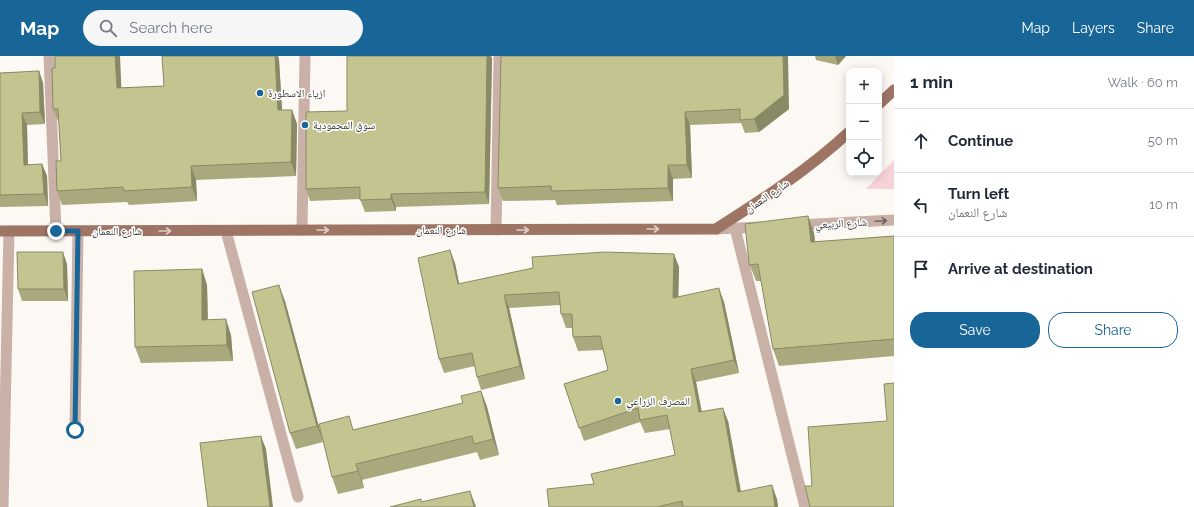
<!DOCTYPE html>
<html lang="en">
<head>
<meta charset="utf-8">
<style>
  body { margin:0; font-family:Raleway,"Noto Naskh Arabic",sans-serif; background:#f6f6f7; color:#1f2937 }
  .controls { position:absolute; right:12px; top:12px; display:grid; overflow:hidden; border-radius:8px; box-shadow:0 2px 10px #0003 }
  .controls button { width:36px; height:36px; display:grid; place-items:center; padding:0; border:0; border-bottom:1px solid #e0e1e3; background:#fff; color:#1f2937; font:20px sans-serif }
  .stop { position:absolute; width:12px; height:12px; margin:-9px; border:3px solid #186597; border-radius:50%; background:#fff }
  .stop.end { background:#186597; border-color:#fff; box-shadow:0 1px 4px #0008 }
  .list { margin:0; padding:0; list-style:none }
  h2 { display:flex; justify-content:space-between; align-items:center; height:52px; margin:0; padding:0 16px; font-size:17px }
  h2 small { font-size:13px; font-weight:400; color:#747a83 }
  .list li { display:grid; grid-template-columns:26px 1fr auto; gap:12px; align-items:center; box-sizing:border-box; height:64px; padding:0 16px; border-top:1px solid #e0e1e3 }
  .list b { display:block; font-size:15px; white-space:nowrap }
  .list p { margin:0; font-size:13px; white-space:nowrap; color:#747a83 }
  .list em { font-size:13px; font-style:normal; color:#747a83 }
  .actions { display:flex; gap:8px; padding:12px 16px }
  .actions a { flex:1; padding:9px 0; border:1px solid #186597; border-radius:16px; text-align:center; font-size:14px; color:#186597 }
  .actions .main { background:#186597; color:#fff }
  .icon { flex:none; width:22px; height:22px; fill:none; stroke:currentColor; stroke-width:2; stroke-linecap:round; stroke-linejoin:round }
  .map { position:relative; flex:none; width:894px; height:451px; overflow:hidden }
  header { display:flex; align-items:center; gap:24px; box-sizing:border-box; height:56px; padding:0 20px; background:#186597; color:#fff }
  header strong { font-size:19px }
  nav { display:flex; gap:22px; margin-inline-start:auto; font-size:14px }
  .search { width:280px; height:36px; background:#f6f6f7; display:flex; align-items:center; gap:10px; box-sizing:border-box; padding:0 14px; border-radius:22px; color:#747a83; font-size:15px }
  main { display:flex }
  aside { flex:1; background:#fff }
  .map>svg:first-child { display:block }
  .green { fill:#f7d2d8 }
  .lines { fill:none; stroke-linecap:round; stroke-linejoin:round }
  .service { stroke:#c9b1a8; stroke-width:11 }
  .pedestrian { stroke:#c9b1a8; stroke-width:11 }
  .minor { stroke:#c9b1a8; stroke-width:11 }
  .tertiary { stroke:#c9b1a8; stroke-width:11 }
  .primary { stroke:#9e7465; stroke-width:11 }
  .wall { fill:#a9a97d }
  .shaded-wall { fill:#898966 }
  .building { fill:#c4c491; stroke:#898966 }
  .oneway { stroke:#6d645f }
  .oneway2 { stroke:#ddcec9 }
  .route { stroke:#186597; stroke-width:5 }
  .poi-dot { fill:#186597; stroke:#fff; stroke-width:1.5 }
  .labels { text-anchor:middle; stroke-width:3; stroke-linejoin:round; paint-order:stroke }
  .poi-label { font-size:11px; fill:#3b3a38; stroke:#fff; text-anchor:start }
  .street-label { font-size:11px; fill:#3b3a38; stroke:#fff }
</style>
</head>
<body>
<header>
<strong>Map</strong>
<div class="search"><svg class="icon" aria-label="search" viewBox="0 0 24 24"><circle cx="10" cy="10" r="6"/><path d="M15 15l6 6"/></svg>Search here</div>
<nav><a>Map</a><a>Layers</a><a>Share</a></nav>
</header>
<main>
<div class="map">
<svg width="894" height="451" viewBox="0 0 894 451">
  <rect width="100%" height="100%" fill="#fcf8f3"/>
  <!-- green -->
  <path class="green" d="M894 104V133H866Z"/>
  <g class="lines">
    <!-- service -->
    <g class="service">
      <path d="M226 175 298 441"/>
      <path d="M75 374 78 175"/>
      <path d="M3 451 9 175"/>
    </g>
    <!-- pedestrian -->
    <g class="pedestrian">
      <path d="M49 0 56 175"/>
      <path d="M496 174 499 0"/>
    </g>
    <!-- minor -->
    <g class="minor">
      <path d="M735 172 805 451"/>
      <path d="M302 174 305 0"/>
    </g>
    <!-- tertiary -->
    <g class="tertiary">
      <path d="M797 169 894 164"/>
      <path d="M716 173 760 171"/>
    </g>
    <!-- primary -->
    <g class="primary">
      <path d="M879 48 894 34"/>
      <path d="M0 175 716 173C763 143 808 114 849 76"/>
    </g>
  </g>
  <!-- wall -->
  <g class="wall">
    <path d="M162 0H278L279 4 282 54H292L297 68 296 120 196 124 197 145 129 149 127 146 62 149 57 135 61 105 59 67 53 53 121 32 164 30Z"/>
    <path d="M347 0H491L492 3 489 148 396 151V155L365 156 360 143 310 145 306 133 347 55Z"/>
    <path d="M501 0 789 53 759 76 745 77 741 67 690 69 692 122 673 123V145L557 149 555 144 503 145 498 132Z"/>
    <path d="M815 0H846L838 9 816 4Z"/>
    <path d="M39 15 43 27 45 68 27 69 28 109 42 108 47 120 48 150 0 151V17Z"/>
    <path d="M808 160 814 177 815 186 894 180V300L779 310 773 293 761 225H756L749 207Z"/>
    <path d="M455 207 459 228 679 211 678 241 724 246 739 317 696 326 702 356 728 365 741 435 777 443 778 451H549L594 428 675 399 670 373 645 377 640 366 584 385 564 328 608 314 603 294 578 295 573 281 572 272H566L561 258 560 249 509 252 525 323 481 334 477 321 475 310 444 317 439 303Z"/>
    <path d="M67 208 68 245H22L18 233Z"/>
    <path d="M202 213 207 229 208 264 231 279 233 305 141 307 135 291Z"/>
    <path d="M285 245 323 386 296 393 290 377Z"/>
    <path d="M481 335 487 351 499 399 480 404 477 396 362 424 364 432 338 438 332 421 354 374 463 347Z"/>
  </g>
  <!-- shaded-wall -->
  <g class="shaded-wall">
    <path d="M115 0H120L122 47 117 32Z"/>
    <path d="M275 0H278L279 4 283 69 278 54Z"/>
    <path d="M487 0H491L492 3 489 148 485 136Z"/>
    <path d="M783 0H788L789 53 759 76 754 63Z"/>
    <path d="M835 0H846L838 9Z"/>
    <path d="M39 15 43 27 45 68 40 56Z"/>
    <path d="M292 54 297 68 296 120 291 106Z"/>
    <path d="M685 56 690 69 692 122 687 109Z"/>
    <path d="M22 57 27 69 28 120 24 109Z"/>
    <path d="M42 108 47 120 48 150 44 138Z"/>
    <path d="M668 109 673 123V145L668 132Z"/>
    <path d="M191 110 196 124 197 145 192 131Z"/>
    <path d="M391 138 396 151V155L391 143Z"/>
    <path d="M808 160 814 177 817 203 811 186Z"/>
    <path d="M450 194 455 207 462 242 458 228Z"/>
    <path d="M63 196 67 208 68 245 64 233Z"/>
    <path d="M674 198 679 211 678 256 673 242Z"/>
    <path d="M202 213 207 229 208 280 202 264Z"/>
    <path d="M279 229 285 245 323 386 317 370Z"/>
    <path d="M719 232 724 246 739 317 734 304Z"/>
    <path d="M504 239 509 252 525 323 520 310Z"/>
    <path d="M226 263 231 279 233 305 227 289Z"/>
    <path d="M691 313 696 326 704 370 699 356Z"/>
    <path d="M481 335 487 351 499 399 493 383Z"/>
    <path d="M723 352 728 365 743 449 738 436Z"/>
    <path d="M261 380 266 393 273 451H270Z"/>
    <path d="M356 408 362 424 364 432 358 415Z"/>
    <path d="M772 429 777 443 778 451H775Z"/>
    <path d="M470 435 475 448 476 451H474Z"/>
  </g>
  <!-- building -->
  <g class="building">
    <path d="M55 0H115L117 32 164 30 162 0H275L278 54H292L291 106 191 110 192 131 124 135 123 131 57 135 56 105H61L58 53H53L52 12H55Z"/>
    <path d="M347 0H487L485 136 391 138V143L360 144V131L306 133V56L347 55Z"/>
    <path d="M501 0H783L784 39 754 63 740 64V53L685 56 687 109H668V132L552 135 551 130 498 132Z"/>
    <path d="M39 15 40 56 22 57 24 109 42 108 44 138 0 139V17Z"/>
    <path d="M808 160 811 186 894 180V283L773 293 758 208 749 209V207L745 168Z"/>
    <path d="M450 194 458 228 533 212 532 201 604 196 674 198 673 242 719 232 734 304 691 313 699 356 723 352 738 436 772 429 775 451H683L682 445 657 451H549L547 433 594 428 591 418 675 399 667 359 640 364 638 352 579 372 564 328 608 314 600 280 573 281 572 258H561L559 236 504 239 520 310 477 321 472 297 439 303 418 202Z"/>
    <path d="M17 196H63L64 233H18Z"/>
    <path d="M202 213V264L226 263 227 289 135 291 134 215Z"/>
    <path d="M279 229 317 370 290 377 252 236Z"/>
    <path d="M894 327V451H810L805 430H812L808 371 887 365 884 328Z"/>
    <path d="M481 335 493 383 474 388 472 380 356 408 358 415 332 421 319 368 349 360 353 374 463 347 461 340Z"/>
    <path d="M261 380 270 451H208L200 387Z"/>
    <path d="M470 435 474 451H390L421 443V446Z"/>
  </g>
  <!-- one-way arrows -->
  <defs><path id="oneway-shaft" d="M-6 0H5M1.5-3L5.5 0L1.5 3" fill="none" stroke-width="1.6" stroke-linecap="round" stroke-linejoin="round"/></defs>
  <use class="oneway" href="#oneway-shaft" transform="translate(881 165) rotate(-3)"/>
  <g class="oneway2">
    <use href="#oneway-shaft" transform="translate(653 173)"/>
    <use href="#oneway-shaft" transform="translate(323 174)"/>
    <use href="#oneway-shaft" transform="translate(523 174)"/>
    <use href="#oneway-shaft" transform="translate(165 175)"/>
  </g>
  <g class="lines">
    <!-- route -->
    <path class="route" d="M56 175H78L75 374"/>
  </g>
  <!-- markers -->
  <g class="poi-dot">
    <circle cx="260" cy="37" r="4"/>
    <circle cx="305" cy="69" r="4"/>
    <circle cx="618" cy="345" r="4"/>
  </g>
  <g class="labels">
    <!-- poi labels -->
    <g class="poi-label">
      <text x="268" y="41">ازياء الاسطورة</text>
      <text x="313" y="73">سوق المحمودية</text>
      <text x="626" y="349">المصرف الزراعي</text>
    </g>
    <!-- street labels -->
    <g class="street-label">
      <text transform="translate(767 140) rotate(-34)" y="4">شارع النعمان</text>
      <text transform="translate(841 167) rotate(-3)" y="4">شارع الربيعي</text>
      <text x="441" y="178">شارع النعمان</text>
      <text x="117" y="179">شارع النعمان</text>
    </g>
  </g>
</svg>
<div class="controls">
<button>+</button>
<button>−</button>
<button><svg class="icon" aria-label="locate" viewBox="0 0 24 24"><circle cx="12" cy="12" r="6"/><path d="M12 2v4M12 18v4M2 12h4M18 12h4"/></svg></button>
</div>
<div class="stop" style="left:75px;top:374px"></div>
<div class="stop end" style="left:56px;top:175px"></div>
</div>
<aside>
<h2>1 min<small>Walk · 60 m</small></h2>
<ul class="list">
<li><svg class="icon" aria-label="ahead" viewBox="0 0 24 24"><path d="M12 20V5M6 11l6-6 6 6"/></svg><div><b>Continue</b></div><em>50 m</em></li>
<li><svg class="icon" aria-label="left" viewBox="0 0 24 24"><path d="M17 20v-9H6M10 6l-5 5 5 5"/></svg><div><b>Turn left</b><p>شارع النعمان</p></div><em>10 m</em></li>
<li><svg class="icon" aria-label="arrive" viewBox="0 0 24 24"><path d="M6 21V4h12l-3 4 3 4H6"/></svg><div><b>Arrive at destination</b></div></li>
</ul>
<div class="actions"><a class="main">Save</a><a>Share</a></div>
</aside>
</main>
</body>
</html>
